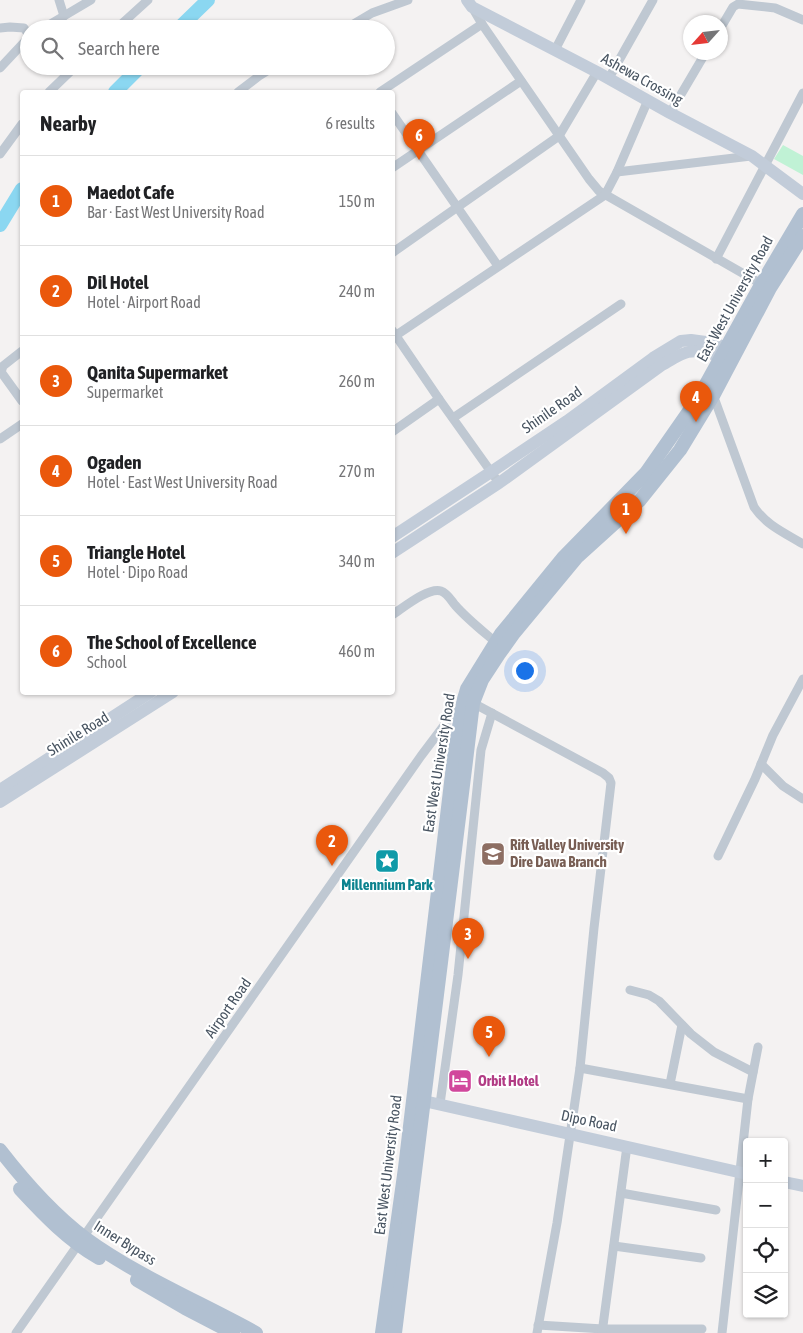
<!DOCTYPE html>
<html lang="en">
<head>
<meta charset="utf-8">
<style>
  body { margin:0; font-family:"Asap Condensed",sans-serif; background:#f6f6f6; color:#202124 }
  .controls { position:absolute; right:15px; bottom:15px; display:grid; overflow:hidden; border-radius:5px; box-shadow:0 1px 4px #0004 }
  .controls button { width:45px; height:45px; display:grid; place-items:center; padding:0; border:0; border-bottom:1px solid #e0e0e0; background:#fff; color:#202124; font:25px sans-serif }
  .compass { position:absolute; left:683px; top:15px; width:45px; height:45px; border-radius:50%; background:#fff; box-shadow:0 1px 4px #0004; rotate:243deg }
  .you { position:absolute; left:524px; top:670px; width:18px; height:18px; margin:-12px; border:4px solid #fff; border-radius:50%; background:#1a73e8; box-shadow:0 0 0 8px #1a73e833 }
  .badge { display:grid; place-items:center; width:32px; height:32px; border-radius:50%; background:#ea580c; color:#fff; font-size:16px; font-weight:700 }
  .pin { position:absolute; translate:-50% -41px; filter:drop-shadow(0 1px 2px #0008) }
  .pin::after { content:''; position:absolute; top:26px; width:18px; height:15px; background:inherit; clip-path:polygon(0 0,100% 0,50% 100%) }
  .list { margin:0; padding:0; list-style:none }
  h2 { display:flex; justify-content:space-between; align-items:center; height:65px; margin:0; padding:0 20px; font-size:21px }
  h2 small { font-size:16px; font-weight:400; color:#757577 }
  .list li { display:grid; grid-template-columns:32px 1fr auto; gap:15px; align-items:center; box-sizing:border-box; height:90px; padding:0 20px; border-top:1px solid #e0e0e0 }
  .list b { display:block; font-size:19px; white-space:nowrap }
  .list p { margin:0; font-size:16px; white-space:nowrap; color:#757577 }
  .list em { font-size:16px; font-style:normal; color:#757577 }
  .icon { flex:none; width:28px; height:28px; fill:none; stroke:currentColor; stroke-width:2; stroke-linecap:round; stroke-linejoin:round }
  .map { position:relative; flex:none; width:803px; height:1333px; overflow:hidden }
  .search { position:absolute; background:#fff; box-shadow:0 1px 4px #0004; left:20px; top:20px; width:375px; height:55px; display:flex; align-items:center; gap:12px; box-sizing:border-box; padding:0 18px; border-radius:28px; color:#757577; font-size:19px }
  .panel { position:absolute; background:#fff; box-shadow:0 1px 4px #0004; left:20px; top:90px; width:375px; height:605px; border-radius:5px }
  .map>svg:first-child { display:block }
  .green { fill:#c0f2d5 }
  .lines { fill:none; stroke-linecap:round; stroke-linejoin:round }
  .river { stroke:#8bd7f1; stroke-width:14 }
  .street { stroke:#bfc8d2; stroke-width:9 }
  .secondary { stroke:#c2ccd9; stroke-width:12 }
  .primary { stroke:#b1c0d1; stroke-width:14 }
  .labels { text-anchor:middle; stroke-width:4.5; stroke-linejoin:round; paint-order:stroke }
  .street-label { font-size:15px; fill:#485461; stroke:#fff }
  .education-label { font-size:15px; font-weight:bold; fill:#785e54; stroke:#fff; text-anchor:start }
  .culture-label { font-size:15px; font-weight:bold; fill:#0d838f; stroke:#fff }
  .hotel-label { font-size:15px; font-weight:bold; fill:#b23c85; stroke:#fff; text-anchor:start }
</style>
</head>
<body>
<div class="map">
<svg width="803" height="1333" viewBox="0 0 803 1333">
  <rect width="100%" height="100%" fill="#f4f2f2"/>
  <!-- green -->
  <path class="green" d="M783 145 803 156V175L774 159Z"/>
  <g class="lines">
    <!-- river -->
    <g class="river">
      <path d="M178 29 208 0"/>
      <path d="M115 92 141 66"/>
      <path d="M0 225 22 189"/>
    </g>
    <!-- street -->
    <g class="street">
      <path d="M59 0 64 16"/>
      <path d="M472 7 482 24 589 179 599 191 765 286"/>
      <path d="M0 28 10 27 24 28 29 35"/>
      <path d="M42 29 91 0"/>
      <path d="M116 29 148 0"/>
      <path d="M345 29 372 13 408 0"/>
      <path d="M720 29 733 7 738 4 775 8 803 20"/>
      <path d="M555 50 581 0"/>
      <path d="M0 68 29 37"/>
      <path d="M609 78 653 0"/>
      <path d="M49 92 76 66"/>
      <path d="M238 92 259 76 275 66"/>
      <path d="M380 92 482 24"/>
      <path d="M392 113 498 266"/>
      <path d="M670 113 706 52"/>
      <path d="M0 154 22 124"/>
      <path d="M392 168 521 81"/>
      <path d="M617 172 648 100"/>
      <path d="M392 253 559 136 597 72"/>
      <path d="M716 259 803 93"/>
      <path d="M392 330 439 399 499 483"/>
      <path d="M392 338 605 195 617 172 751 156"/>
      <path d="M22 351 3 366 1 372 22 401"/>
      <path d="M712 392 754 507C766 525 785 533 803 544"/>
      <path d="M453 418 621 304"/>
      <path d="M392 432 439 399"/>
      <path d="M0 439 22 424"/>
      <path d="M392 615C403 608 428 587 441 591 447 593 451 600 455 605 468 620 484 632 499 645"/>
      <path d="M761 764 783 786 803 799"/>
      <path d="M718 856 755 779 773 735 803 679"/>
      <path d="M630 990 649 995 659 1001 691 1034 714 1052 753 1072"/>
      <path d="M580 1068 748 1099"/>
      <path d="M670 1084 682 1025"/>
      <path d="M440 1104 458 975 481 750 492 713"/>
      <path d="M621 1193 716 1210"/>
      <path d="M614 1246 701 1258"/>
      <path d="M538 1325 603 1329H702"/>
      <path d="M16 1333 421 756 464 699 473 703 603 773 609 778 611 783 594 928 580 1068 557 1223 537 1333"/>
      <path d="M602 1333 627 1146"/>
      <path d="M722 1333 748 1099 758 1047"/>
    </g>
    <!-- secondary -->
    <g class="secondary">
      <path d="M467 0 472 7 597 72 670 113 752 156 803 194"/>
      <path d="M392 537 491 472 567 421 653 358 681 341 691 340 713 343 735 351"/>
      <path d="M392 553 499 483 662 365C670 361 679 354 688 352 701 349 719 355 731 361"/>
      <path d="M0 790 151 692"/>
      <path d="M0 802 173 692"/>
      <path d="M415 1099 747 1174"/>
      <path d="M784 1182 803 1186"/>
    </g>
    <!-- primary -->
    <g class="primary">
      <path d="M0 1150C24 1181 53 1214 85 1238 137 1276 200 1302 256 1333"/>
      <path d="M20 1189C44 1215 68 1240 99 1258"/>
      <path d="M137 1280 185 1308 233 1333"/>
      <path d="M382 1333 405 1168 455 749 464 699 467 689 501 634 563 558 646 473 699 397 761 285 803 214"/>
      <path d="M395 1333 466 761 473 703 482 680 499 654 514 633 577 557 640 500 680 450 714 394 770 288 803 236"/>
    </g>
  </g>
  <!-- icons -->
  <defs>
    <symbol id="university-square" viewBox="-11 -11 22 22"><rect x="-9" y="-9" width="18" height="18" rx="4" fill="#8d6e63" stroke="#fff"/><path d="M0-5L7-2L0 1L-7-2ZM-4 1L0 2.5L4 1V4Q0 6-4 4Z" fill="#fff"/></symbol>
    <symbol id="sight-square" viewBox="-11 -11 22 22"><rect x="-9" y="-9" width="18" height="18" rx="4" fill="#0f9aa8" stroke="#fff"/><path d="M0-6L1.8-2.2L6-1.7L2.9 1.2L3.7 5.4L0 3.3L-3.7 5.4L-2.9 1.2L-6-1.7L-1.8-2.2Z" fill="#fff"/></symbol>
    <symbol id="hotel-square" viewBox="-11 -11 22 22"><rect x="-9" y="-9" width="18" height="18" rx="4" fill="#d1479c" stroke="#fff"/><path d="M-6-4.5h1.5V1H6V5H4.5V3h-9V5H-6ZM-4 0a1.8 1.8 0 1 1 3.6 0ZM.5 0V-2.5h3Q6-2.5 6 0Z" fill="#fff"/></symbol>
  </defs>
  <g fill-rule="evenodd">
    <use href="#university-square" x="479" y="840" width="28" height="28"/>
    <use href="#sight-square" x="373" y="847" width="28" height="28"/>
    <use href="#hotel-square" x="446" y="1067" width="28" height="28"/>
  </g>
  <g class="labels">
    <!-- street labels -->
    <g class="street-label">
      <text transform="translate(642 79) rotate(29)" y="5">Ashewa Crossing</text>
      <text transform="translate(735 299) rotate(-61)" y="5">East West University Road</text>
      <text transform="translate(552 410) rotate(-35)" y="5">Shinile Road</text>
      <text transform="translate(78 734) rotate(-32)" y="5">Shinile Road</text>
      <text transform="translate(439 763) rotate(-81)" y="5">East West University Road</text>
      <text transform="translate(228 1008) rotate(-55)" y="5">Airport Road</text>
      <text transform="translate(589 1121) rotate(12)" y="5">Dipo Road</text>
      <text transform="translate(388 1165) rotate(-83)" y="5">East West University Road</text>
      <text transform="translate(125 1243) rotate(32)" y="5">Inner Bypass</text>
    </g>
    <!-- education labels -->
    <g class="education-label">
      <text x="510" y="850">Rift Valley University<tspan x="510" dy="17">Dire Dawa Branch</tspan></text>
    </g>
    <!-- culture labels -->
    <g class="culture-label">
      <text x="387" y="890">Millennium Park</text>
    </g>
    <!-- hotel labels -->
    <g class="hotel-label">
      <text x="478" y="1086">Orbit Hotel</text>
    </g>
  </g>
</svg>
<div class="controls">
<button>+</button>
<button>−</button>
<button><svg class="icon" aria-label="locate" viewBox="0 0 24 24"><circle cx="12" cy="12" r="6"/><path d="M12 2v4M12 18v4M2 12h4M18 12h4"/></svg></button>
<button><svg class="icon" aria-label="layers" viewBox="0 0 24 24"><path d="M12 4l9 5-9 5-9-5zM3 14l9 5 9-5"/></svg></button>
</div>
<svg class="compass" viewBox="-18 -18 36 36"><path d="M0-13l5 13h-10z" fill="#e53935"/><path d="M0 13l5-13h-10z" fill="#757577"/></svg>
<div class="you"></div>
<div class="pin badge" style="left:626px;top:534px">1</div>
<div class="pin badge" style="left:332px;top:866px">2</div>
<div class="pin badge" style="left:468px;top:959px">3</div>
<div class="pin badge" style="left:696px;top:422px">4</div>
<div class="pin badge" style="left:489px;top:1057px">5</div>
<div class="pin badge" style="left:419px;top:160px">6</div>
<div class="search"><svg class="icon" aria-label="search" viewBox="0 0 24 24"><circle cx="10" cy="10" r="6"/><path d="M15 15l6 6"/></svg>Search here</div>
<section class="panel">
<h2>Nearby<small>6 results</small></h2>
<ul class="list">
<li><span class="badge">1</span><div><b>Maedot Cafe</b><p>Bar · East West University Road</p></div><em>150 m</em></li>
<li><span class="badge">2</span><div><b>Dil Hotel</b><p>Hotel · Airport Road</p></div><em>240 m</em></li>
<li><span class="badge">3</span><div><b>Qanita Supermarket</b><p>Supermarket</p></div><em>260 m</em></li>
<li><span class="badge">4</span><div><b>Ogaden</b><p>Hotel · East West University Road</p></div><em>270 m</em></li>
<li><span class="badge">5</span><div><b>Triangle Hotel</b><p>Hotel · Dipo Road</p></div><em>340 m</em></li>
<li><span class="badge">6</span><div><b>The School of Excellence</b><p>School</p></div><em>460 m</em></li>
</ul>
</section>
</div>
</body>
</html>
